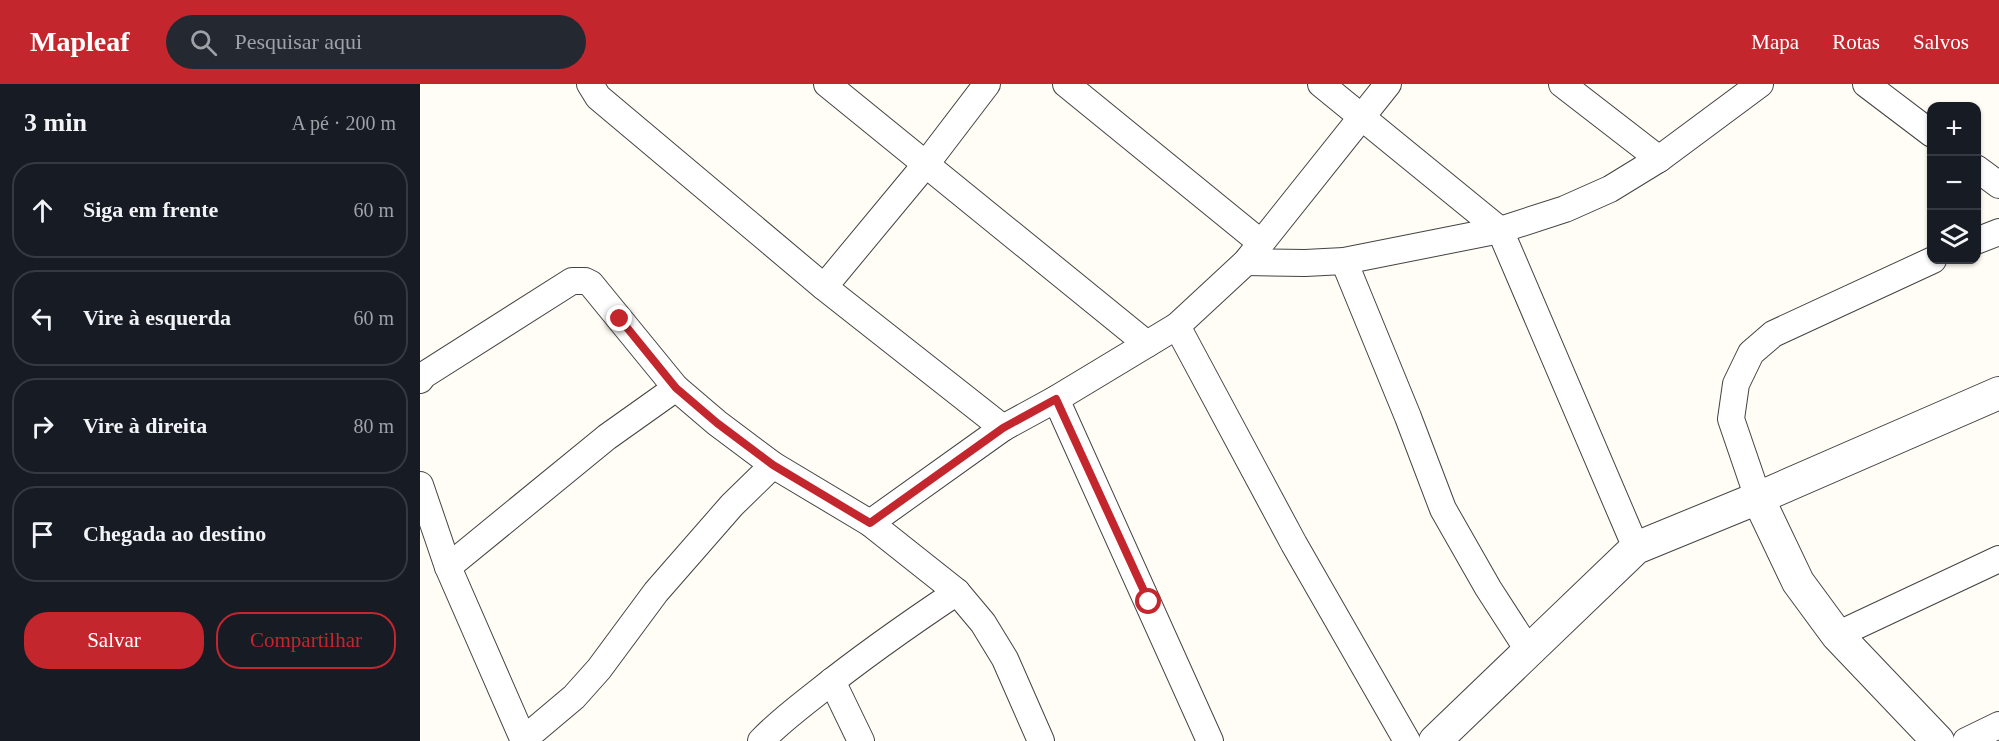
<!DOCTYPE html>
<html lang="pt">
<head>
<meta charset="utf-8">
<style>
  body { margin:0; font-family:"Times New Roman",serif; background:#242831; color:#f1f3f6 }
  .controls { position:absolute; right:18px; top:18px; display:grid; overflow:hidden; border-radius:12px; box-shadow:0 2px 4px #0004 }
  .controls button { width:54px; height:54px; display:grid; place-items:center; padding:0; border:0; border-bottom:2px solid #363941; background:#171b24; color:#f1f3f6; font:30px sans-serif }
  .stop { position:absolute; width:18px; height:18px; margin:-14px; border:4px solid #c4262e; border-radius:50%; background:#fff }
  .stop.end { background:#c4262e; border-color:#fff; box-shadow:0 2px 6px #0008 }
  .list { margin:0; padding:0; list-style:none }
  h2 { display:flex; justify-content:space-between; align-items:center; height:78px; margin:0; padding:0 24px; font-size:26px }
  h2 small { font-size:20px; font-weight:400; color:#9ea1a6 }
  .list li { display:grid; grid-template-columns:39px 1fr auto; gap:18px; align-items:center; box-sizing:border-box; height:96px; margin:0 12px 12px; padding:0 12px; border:2px solid #363941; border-radius:24px }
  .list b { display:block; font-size:22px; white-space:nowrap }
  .list em { font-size:20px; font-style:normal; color:#9ea1a6 }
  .actions { display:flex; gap:12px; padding:18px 24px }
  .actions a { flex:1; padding:14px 0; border:2px solid #c4262e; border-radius:24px; text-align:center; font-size:21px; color:#c4262e }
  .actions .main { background:#c4262e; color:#fff }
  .icon { flex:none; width:33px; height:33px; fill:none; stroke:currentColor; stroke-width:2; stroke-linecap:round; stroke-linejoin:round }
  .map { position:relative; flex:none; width:1579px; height:657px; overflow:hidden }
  header { display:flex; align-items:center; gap:36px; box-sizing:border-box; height:84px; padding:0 30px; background:#c4262e; color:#fff }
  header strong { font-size:28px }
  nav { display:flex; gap:33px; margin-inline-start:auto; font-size:21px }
  .search { width:420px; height:54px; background:#242831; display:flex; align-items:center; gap:15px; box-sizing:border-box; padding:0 21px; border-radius:33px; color:#9ea1a6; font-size:22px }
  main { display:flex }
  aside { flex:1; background:#171b24 }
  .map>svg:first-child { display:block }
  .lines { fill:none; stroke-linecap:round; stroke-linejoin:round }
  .minor-casing { stroke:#444; stroke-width:28 }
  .tertiary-casing { stroke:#444; stroke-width:34 }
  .minor { stroke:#fff; stroke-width:26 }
  .tertiary { stroke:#fff; stroke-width:32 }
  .route { stroke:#c4262e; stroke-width:8 }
</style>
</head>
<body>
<header>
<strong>Mapleaf</strong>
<div class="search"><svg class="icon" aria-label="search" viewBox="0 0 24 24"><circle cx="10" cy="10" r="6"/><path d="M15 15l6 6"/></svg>Pesquisar aqui</div>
<nav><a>Mapa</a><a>Rotas</a><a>Salvos</a></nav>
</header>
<main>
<aside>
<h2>3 min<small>A pé · 200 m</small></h2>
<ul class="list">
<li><svg class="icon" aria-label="ahead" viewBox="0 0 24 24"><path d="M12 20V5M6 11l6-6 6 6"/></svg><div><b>Siga em frente</b></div><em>60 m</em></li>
<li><svg class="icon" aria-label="left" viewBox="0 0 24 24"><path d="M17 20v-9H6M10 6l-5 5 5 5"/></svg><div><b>Vire à esquerda</b></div><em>60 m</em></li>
<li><svg class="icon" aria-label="right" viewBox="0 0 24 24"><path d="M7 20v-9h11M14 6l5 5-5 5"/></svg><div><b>Vire à direita</b></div><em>80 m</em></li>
<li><svg class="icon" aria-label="arrive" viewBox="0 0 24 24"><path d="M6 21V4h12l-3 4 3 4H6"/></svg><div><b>Chegada ao destino</b></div></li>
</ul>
<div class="actions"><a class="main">Salvar</a><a>Compartilhar</a></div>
</aside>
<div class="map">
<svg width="1579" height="657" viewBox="0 0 1579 657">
  <rect width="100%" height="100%" fill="#fffdf5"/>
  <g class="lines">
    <defs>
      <g id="minor">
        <path d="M170 0 178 13 404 203 583 344"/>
        <path d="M407 0 727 260"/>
        <path d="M646 0 840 158"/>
        <path d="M901 0 1080 146 1216 464"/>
        <path d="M1142 0 1239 75"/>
        <path d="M1446 0 1512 50"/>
        <path d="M1556 84 1579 101"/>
        <path d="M1556 157 1579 148"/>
        <path d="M924 177 988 333 1023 425 1068 504 1108 566"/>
        <path d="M826 178 885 179 924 177 1080 146 1145 125 1190 105 1239 75 1340 0"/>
        <path d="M404 203 506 80 567 0"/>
        <path d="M757 242 874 460 987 657"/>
        <path d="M0 296 4 291 152 197H165L171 200 256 304 297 339 353 381 450 439 537 508 563 539 585 575 621 657"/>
        <path d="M636 315 790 657"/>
        <path d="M0 401 28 483 104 657"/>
        <path d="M1338 414 1311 335 1316 300 1331 269 1353 250 1513 176"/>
        <path d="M450 439 583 344 636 315 757 242 826 178 968 0"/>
        <path d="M28 483 187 353 256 304"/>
        <path d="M1417 551 1579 475"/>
        <path d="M412 597 441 657"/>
        <path d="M103 656 154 613 179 585 236 508 312 421 353 381"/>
        <path d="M341 657C358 639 378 624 397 609 442 573 489 540 537 508"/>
        <path d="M1546 657 1579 641"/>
      </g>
      <g id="tertiary">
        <path d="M1338 414 1378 498 1417 551 1518 657"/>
        <path d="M1015 657 1216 464 1338 414 1579 309"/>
      </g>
    </defs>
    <!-- minor casing -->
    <use href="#minor" class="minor-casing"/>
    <!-- tertiary casing -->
    <use href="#tertiary" class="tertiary-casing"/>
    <!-- minor -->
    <use href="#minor" class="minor"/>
    <!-- tertiary -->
    <use href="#tertiary" class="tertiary"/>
  </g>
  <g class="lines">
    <!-- route -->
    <path class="route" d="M200 235 256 304 297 339 353 381 450 439 583 344 636 315 729 518"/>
  </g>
</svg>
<div class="controls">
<button>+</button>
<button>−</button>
<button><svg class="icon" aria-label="layers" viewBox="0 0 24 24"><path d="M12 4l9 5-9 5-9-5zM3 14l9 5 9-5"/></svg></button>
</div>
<div class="stop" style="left:729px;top:518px"></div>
<div class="stop end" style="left:200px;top:235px"></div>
</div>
</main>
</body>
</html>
